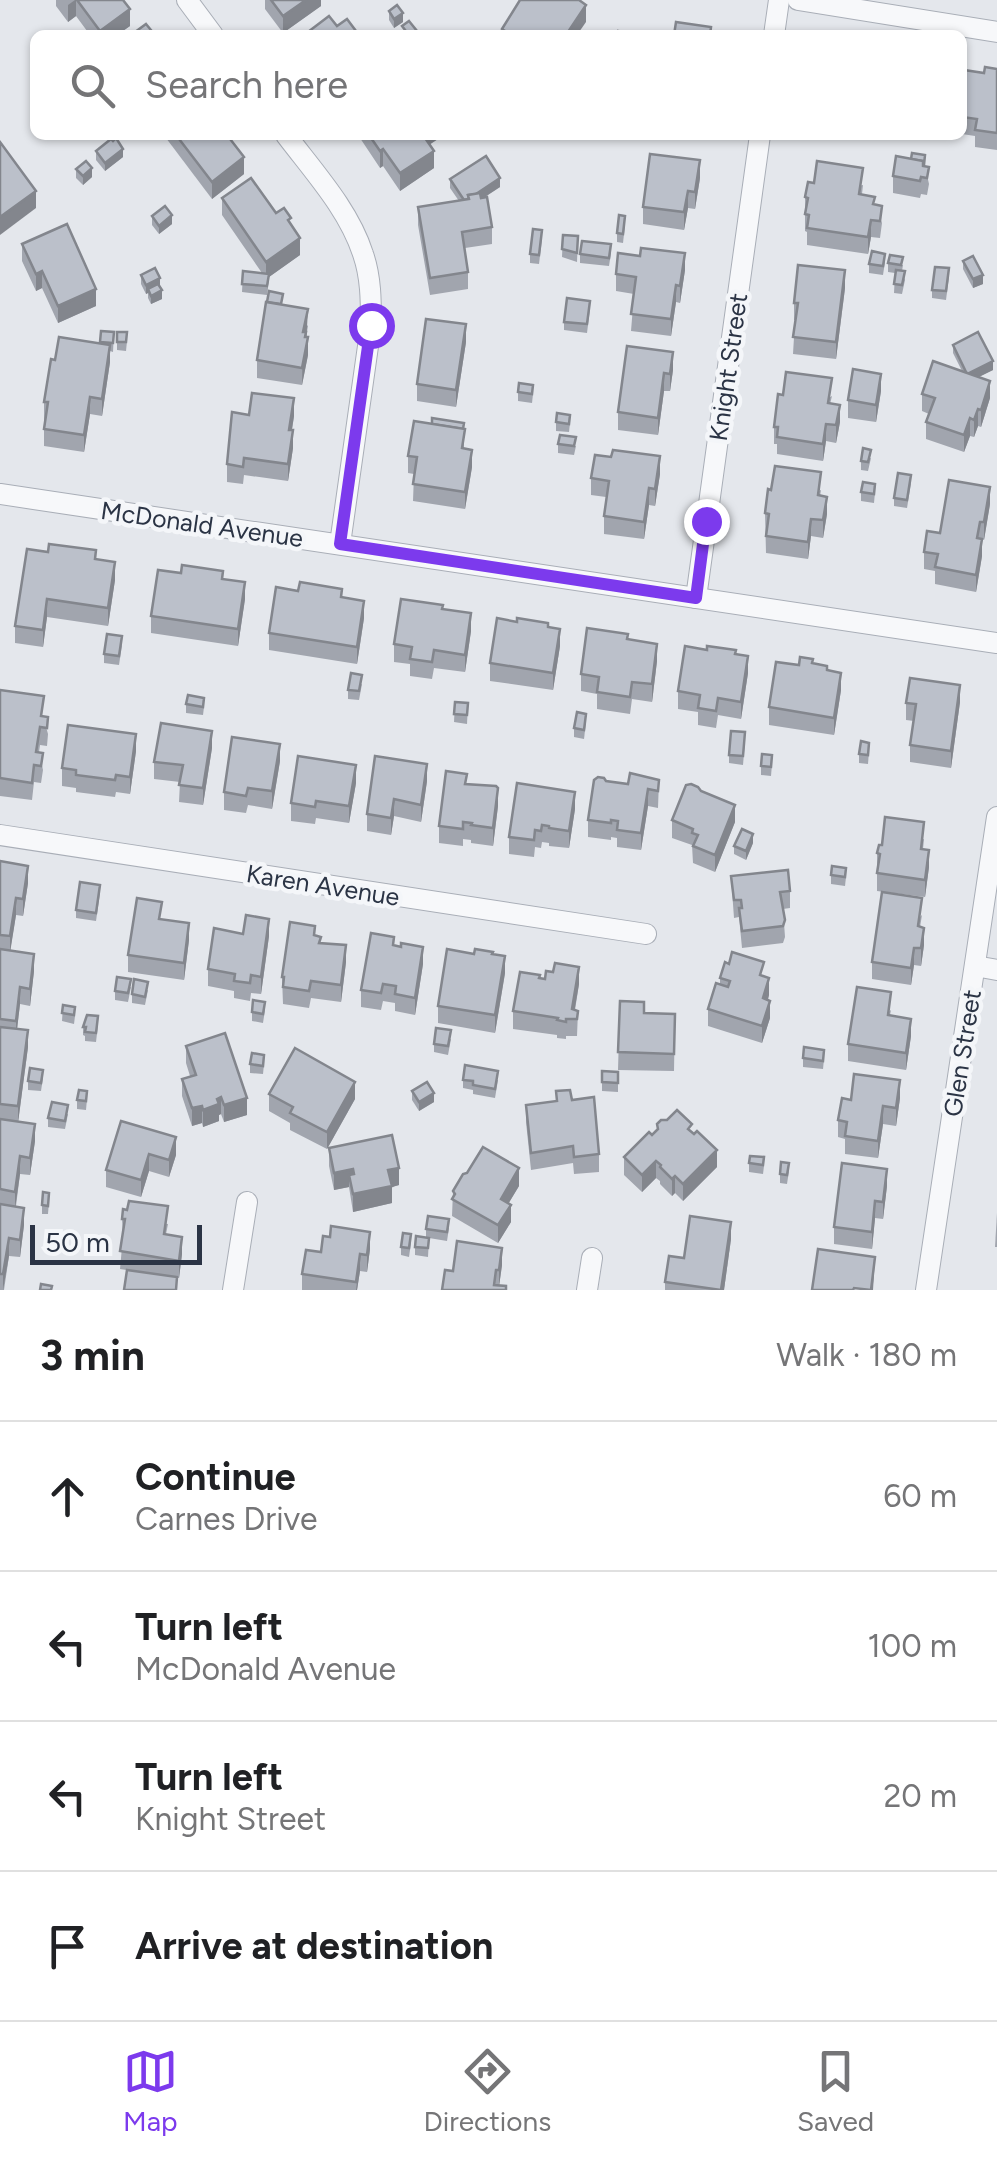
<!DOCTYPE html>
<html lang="en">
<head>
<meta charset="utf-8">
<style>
  body { margin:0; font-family:Figtree,sans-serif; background:#f6f6f6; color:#202124 }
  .scale { position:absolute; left:30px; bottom:25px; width:172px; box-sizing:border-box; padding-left:10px; border:5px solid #2b3445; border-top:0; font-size:28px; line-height:35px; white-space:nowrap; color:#2b3445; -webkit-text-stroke:8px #f4f6f9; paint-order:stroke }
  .stop { position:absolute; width:30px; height:30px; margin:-22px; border:8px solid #7c3aed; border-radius:50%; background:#fff }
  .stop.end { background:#7c3aed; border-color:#fff; box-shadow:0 2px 10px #0008 }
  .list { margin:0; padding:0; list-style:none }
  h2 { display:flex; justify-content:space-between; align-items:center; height:130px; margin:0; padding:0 40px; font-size:42px }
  h2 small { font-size:32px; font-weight:400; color:#757577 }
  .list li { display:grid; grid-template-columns:65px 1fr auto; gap:30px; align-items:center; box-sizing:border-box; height:150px; padding:0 40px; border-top:2px solid #e0e0e0 }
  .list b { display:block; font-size:38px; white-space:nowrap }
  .list p { margin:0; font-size:32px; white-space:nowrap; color:#757577 }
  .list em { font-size:32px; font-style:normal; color:#757577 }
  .icon { flex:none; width:55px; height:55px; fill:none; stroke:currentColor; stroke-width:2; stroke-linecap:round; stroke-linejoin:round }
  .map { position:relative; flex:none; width:997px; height:1290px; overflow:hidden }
  .search { position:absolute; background:#fff; box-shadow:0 2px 8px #0004; left:30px; right:30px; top:30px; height:110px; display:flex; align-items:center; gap:25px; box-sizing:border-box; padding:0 35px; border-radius:15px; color:#757577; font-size:38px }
  .sheet { height:730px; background:#fff }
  nav { display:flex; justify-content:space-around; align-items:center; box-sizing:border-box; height:140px; border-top:2px solid #e0e0e0; background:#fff; font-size:28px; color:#757577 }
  nav a { display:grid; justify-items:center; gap:5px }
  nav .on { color:#7c3aed }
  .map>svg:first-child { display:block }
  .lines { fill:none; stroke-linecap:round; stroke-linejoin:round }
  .street-casing { stroke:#a9aeb7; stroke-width:22 }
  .street { stroke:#f7f8fa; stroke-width:20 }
  .wall { fill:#a1a5ae }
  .shaded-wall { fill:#83868d }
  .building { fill:#bbc0ca; stroke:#83868d; stroke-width:2.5 }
  .route { stroke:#7c3aed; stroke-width:12 }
  .labels { text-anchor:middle; stroke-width:9; stroke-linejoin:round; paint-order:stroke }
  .street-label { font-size:25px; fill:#2b3445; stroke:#f4f6f9 }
</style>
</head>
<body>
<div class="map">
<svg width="997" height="1290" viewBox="0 0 997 1290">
  <rect width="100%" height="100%" fill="#e4e7ec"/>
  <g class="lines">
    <defs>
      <g id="street">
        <path d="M187 0 213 35"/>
        <path d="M798 0 997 32"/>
        <path d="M774 35 779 0"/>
        <path d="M286 135C314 172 349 210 363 254 371 277 371 301 371 325L340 544"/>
        <path d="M0 494 997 643"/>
        <path d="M696 598 760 135"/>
        <path d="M0 835 646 934"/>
        <path d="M975 966 997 970"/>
        <path d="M233 1290 247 1202"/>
        <path d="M587 1290 592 1258"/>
        <path d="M926 1290 997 817"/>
      </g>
    </defs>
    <!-- street casing -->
    <use href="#street" class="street-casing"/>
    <!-- street -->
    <use href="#street" class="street"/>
  </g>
  <!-- wall -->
  <g class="wall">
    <path d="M56 0H123L130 26 117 35H90L76 16 68 22 56 6Z"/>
    <path d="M265 0H321V6L283 33 265 9Z"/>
    <path d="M389 11 403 22 394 28 389 20Z"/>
    <path d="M997 69V150L975 147V136L962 134V80Z"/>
    <path d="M166 135H227L244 174 212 199 166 138Z"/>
    <path d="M360 135H441V137L429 145 434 168 400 191 383 166 380 168 360 138Z"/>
    <path d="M96 151 123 157 105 171 96 160Z"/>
    <path d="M925 166 929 184 927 195 921 194 920 198 893 193V176Z"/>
    <path d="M76 169 92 177 83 185 76 178Z"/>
    <path d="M700 178 695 209 688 208 684 230 643 224V207Z"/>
    <path d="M450 179 500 187 485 197 492 227V244L465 248 468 272V289L430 295 418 225V207L459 201 450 188Z"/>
    <path d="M863 185 862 194 875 205 882 223 880 238 871 237 868 254 807 245V232L805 231V197Z"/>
    <path d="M222 198 276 213 291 225 300 255 269 277 267 295 242 292 243 271 262 273 222 215Z"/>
    <path d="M152 216 172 224 159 234 152 225Z"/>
    <path d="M625 225 623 243 617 242V233Z"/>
    <path d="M563 235 578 236 577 262 562 257Z"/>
    <path d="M542 239 539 264 530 263V254Z"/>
    <path d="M22 244 96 306 58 323 42 288 36 291 22 261Z"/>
    <path d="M611 253 609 266 580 263V254Z"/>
    <path d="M640 256 685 270 680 303 676 302 671 336 631 331 634 294 616 291V274Z"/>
    <path d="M963 261 983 284 973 288 963 269Z"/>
    <path d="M885 262 883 275 869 273V264Z"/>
    <path d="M888 263 903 265 902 271 905 280 902 294 894 293 895 273 888 272Z"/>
    <path d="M141 275 160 287 162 299 151 304 148 298V293L146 294 141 284Z"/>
    <path d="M949 277 946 300 932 298V290Z"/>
    <path d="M845 288 836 359 793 354 795 320H794V303Z"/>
    <path d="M282 304 308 326 306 337 308 355 302 385 257 378V360Z"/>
    <path d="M590 309 587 333 564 330V322Z"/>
    <path d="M114 332 113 352 110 351V362L102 416 90 414 84 452 44 446V402L55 360 100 343Z"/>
    <path d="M117 332 127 341 126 351 117 350Z"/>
    <path d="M466 342 456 407 417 401V384Z"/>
    <path d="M953 345 993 370 978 377 990 398 981 427 978 426 974 437 970 436 964 452 926 439V422L929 414 922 411V394L962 371 953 353Z"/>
    <path d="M627 346 673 370 670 391H664L658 435 618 430V412Z"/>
    <path d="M881 391 876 422 848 418V400Z"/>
    <path d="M518 392 533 394 532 403 518 401Z"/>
    <path d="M832 396 830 404 840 422 836 443 826 441 823 461 777 454V444H774V427Z"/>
    <path d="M249 415 294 416 292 430 293 448 288 481 244 475 243 484 227 482V464Z"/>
    <path d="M556 422 570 423 569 432 556 431Z"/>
    <path d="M464 429V449L472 467 465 509 413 501 414 474 408 473V456Z"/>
    <path d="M558 444 576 446 574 455 558 453Z"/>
    <path d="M871 458 868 471 861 470V461Z"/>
    <path d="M660 474 655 506 649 505 644 539 604 534V516L606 497 591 495V478Z"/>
    <path d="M911 483 907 508 894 506V498Z"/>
    <path d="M821 490 820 496 827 514 823 538 811 536 808 559 766 553 765 513Z"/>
    <path d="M861 492H875L874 503 861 501Z"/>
    <path d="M990 504 984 540 982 539V556L976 592 935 584V571L924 569V552L940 533Z"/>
    <path d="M96 560 115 580 108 626 47 617 43 647 15 643V626Z"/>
    <path d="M342 598 364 618 357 664 269 650V633Z"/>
    <path d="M245 599 238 646 151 633V616Z"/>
    <path d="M443 609 471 631 465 672 434 668 432 679 410 676V664L394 662V644Z"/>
    <path d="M548 627 560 646 553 690 490 681V663Z"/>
    <path d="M628 639 657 661 652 702 632 699 630 714 597 709V694L581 691V674Z"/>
    <path d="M122 645 119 665 104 663V654Z"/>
    <path d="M736 654 748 673 741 719 718 715 716 728 698 725V712L678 709V691Z"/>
    <path d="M813 663 827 670 841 690 834 735 769 725V707L799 665Z"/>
    <path d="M362 684 359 700 348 699V690Z"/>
    <path d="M0 690 43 716 48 734 47 746 40 745 39 752 43 770 41 783 34 782 32 800 0 796Z"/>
    <path d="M455 702 468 703 467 724 454 722Z"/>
    <path d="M960 702 951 768 910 762V745L914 721 906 720V703Z"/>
    <path d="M186 704 204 707 203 715 186 713Z"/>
    <path d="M586 722 584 739 574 737V728Z"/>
    <path d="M745 741 743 765 729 763V755Z"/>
    <path d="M212 748 203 805 179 802 180 782 154 779V762Z"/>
    <path d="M136 751 130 794 116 792 115 797 76 792V788L62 786V768Z"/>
    <path d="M869 751 868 764 859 763V754Z"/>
    <path d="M280 761 272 809 248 805 246 813 224 810V792Z"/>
    <path d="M772 764 771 776 761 775V766Z"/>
    <path d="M659 780 658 808 648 806 641 850 617 847V838L611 837V840L588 837V820L606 781 628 784Z"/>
    <path d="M427 781 421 822 394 816 391 835 367 831V814Z"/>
    <path d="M356 783 349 823 316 818 315 824 291 821V803Z"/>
    <path d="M467 784 498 806 493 846 471 843V840L463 839V846L439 843V826Z"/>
    <path d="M701 791 735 822 715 872 693 863 692 845 672 838V820Z"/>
    <path d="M575 809 569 848 549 846V843L542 842 541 848 535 847 534 857 509 854V837Z"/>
    <path d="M924 839 923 849 929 867 925 897 877 891V853Z"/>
    <path d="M753 843 746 860 734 854V846Z"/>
    <path d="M0 861 28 883 23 916 16 915 10 951 34 971 30 1006 20 1004 17 1029 28 1047 18 1122 35 1141 30 1175 20 1174 16 1206 24 1225 20 1257 9 1256 4 1290H0Z"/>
    <path d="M831 875 846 877 845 886 831 884Z"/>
    <path d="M731 876 790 891V908L783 909 785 937 783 943 742 948 739 917 734 918Z"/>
    <path d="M100 893 96 921 76 918V910Z"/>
    <path d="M922 915 920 927 924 945 921 966 914 965 911 985 872 979V962Z"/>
    <path d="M162 919 189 940 184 980 128 972V955Z"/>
    <path d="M243 934 269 936 261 994 251 993 250 1001 234 998V991L208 986V969Z"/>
    <path d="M315 936 321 943 346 962 341 1002 311 998 309 1008 283 1004 282 977Z"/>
    <path d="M394 946 423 964 415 1015 395 1011V1003L383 1001 381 1010 361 1007V990Z"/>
    <path d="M474 954 505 973 495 1033 438 1023V1006Z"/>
    <path d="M764 976 769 995 768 1000 770 1018 762 1043 708 1026V1009L720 984V978Z"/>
    <path d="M539 978 579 984 575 1010 578 1011 577 1036H566V1039L557 1038V1035L513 1029V1011Z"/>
    <path d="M131 987 128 1002 115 1000V991Z"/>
    <path d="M148 990 145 1005 132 1003V994Z"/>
    <path d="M620 1001 644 1013 675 1014 674 1071 618 1070Z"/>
    <path d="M63 1005 75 1016 74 1024 62 1021Z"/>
    <path d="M265 1010 263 1023 252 1021V1012Z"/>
    <path d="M891 1010 890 1015 911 1036 906 1070 848 1061V1044Z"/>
    <path d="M98 1025 96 1042 85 1041V1036L83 1035V1027Z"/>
    <path d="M451 1039 448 1055 434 1052V1044Z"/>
    <path d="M186 1046 247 1115 224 1122 221 1114 219 1115V1121L203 1127 202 1123 192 1126 182 1096V1079L190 1076 186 1063Z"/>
    <path d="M803 1058 824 1059 823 1069 803 1067Z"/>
    <path d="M250 1064H264L263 1074 250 1073Z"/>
    <path d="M602 1071 618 1072V1092L602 1091Z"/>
    <path d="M43 1078 41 1091 28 1090V1081Z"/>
    <path d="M463 1080H498L495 1098 473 1094V1090L463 1088Z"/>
    <path d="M412 1091 434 1102 419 1111 412 1100Z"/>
    <path d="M556 1091 572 1100 599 1154V1172L574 1174 573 1163 531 1170 526 1122V1105L556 1102Z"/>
    <path d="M269 1094 355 1099 327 1149 290 1130V1123L269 1111Z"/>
    <path d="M900 1098 896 1126 883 1124 878 1158 845 1154V1139L838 1137V1120L851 1100Z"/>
    <path d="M87 1099 86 1110 77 1109V1100Z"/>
    <path d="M68 1114 65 1129 48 1127V1118Z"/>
    <path d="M121 1121 176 1155 169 1177 149 1171 141 1197 106 1187V1170Z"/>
    <path d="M692 1132 717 1167 683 1201 675 1193 672 1196 660 1184V1181L656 1178 642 1192 624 1175V1157L652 1135Z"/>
    <path d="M329 1148 399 1185 392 1187V1203L353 1212 349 1187 334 1190 329 1166Z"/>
    <path d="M749 1163 764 1166 763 1174 749 1172Z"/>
    <path d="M789 1171 787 1184 780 1183V1174Z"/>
    <path d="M519 1186 508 1204 511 1222 498 1243 452 1216 453 1191Z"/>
    <path d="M887 1186 883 1219 875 1218 872 1249 834 1244V1227Z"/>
    <path d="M49 1201 48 1214H42V1205Z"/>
    <path d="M997 1213V1247H995Z"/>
    <path d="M122 1219 168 1224 166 1234 182 1254 179 1278H177V1290L133 1271 120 1269 123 1236Z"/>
    <path d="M449 1228 447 1241 429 1238 428 1257 415 1255V1247L426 1237V1229Z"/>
    <path d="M731 1239 724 1290H665V1282L684 1258Z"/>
    <path d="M411 1243 409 1257 401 1255V1247Z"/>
    <path d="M370 1249 367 1272 360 1271 357 1290H294H302V1274L321 1252Z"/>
    <path d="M502 1265 499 1285 453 1271Z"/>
  </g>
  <!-- shaded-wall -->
  <g class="shaded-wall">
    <path d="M75 0H76V16L68 22V5Z"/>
    <path d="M306 0H321V6L283 33V16Z"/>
    <path d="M586 5V22L577 35H566Z"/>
    <path d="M130 9V26L117 35H100V31Z"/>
    <path d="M403 13V22L394 28V19Z"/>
    <path d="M421 135H441V137L421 150Z"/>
    <path d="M123 149V157L105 171V163Z"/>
    <path d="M383 149V166L380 168V151Z"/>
    <path d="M434 151V168L400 191V173Z"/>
    <path d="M244 157V174L212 199V182Z"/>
    <path d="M700 160V178L695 209V192Z"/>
    <path d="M92 168V177L83 185V176Z"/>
    <path d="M500 178V187L469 207V199Z"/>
    <path d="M36 191V208L0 235V217Z"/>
    <path d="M688 191V208L684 230V212Z"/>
    <path d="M172 215V224L159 234V226Z"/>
    <path d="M871 220V237L868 254V237Z"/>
    <path d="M300 238V255L269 277 267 295 268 277 266 279V262Z"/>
    <path d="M685 253V270L680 303V286Z"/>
    <path d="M845 270V288L836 359V342Z"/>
    <path d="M42 271V288L36 291V274Z"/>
    <path d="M983 275V284L973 288V279Z"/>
    <path d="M160 278V287L148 289V293L146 294V285Z"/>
    <path d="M676 285V302L671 336V319Z"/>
    <path d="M96 289V306L58 323V306Z"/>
    <path d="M162 290V299L151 304V296Z"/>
    <path d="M308 309 306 346 308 337V355L302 385 303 332Z"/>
    <path d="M466 324V342L456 407V390Z"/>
    <path d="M110 345V362L102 416V399Z"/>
    <path d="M673 352V370L670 391V374Z"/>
    <path d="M993 361V370L967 383V374Z"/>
    <path d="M664 373V391L658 435V418Z"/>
    <path d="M881 374V391L876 422V405Z"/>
    <path d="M990 381V398L981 427V410Z"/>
    <path d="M90 397V414L84 452V435Z"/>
    <path d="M294 398V416L289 447V430Z"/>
    <path d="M840 405V422L836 443V425Z"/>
    <path d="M978 409V426L974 437V420Z"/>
    <path d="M970 418V436L964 452V435Z"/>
    <path d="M826 424V441L823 461V444Z"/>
    <path d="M293 430V448L288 481V464Z"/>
    <path d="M472 450V467L465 509V492Z"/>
    <path d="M660 456V474L655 506V489Z"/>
    <path d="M990 487V504L984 540V522Z"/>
    <path d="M649 488V505L644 539V522Z"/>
    <path d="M827 497V514L823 538V520Z"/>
    <path d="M811 519V536L808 559V542Z"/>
    <path d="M982 539V556L976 592V575Z"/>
    <path d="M115 562V580L108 626V608Z"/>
    <path d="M245 582V599L238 646V629Z"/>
    <path d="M47 599V617L43 647V630Z"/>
    <path d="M364 601V618L357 664V647Z"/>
    <path d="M471 613V631L465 672V655Z"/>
    <path d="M560 629V646L553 690V673Z"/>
    <path d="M657 644V661L652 702V684Z"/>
    <path d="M748 656V673L741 719V702Z"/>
    <path d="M841 673V690L834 735V718Z"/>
    <path d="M960 685V702L951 768V751Z"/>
    <path d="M212 731V748L203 805V788Z"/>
    <path d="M136 734V751L130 794V777Z"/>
    <path d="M280 744V761L272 809V791Z"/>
    <path d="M427 764V781L421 822V805Z"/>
    <path d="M356 765V783L349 823V806Z"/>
    <path d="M498 788V806L493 846V828Z"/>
    <path d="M648 789V806L641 850V833Z"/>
    <path d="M575 792V809L569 848V831Z"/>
    <path d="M394 799V816L391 835V818Z"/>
    <path d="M735 805V822L715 872V855Z"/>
    <path d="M753 834V843L746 860V851Z"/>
    <path d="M929 850V867L925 897V880Z"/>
    <path d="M28 866V883L23 916V899Z"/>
    <path d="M16 898V915L10 953V936Z"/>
    <path d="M269 919V936L261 994V977Z"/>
    <path d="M189 923V940L184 980V963Z"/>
    <path d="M924 928V945L921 966V948Z"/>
    <path d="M346 945V962L341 1002V985Z"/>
    <path d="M423 947V964L415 1015V998Z"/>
    <path d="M914 948V965L911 985V968Z"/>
    <path d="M34 954V971L30 1006V989Z"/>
    <path d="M505 956V973L495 1033V1015Z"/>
    <path d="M579 967V984L573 1019 572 1009Z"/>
    <path d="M769 978V995L763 1015V998Z"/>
    <path d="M20 987V1004L16 1038V1021Z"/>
    <path d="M770 1001V1018L762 1043V1026Z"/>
    <path d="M911 1019V1036L906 1070V1053Z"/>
    <path d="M28 1030V1047L18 1123V1106Z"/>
    <path d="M900 1080V1098L896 1126V1108Z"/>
    <path d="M355 1082V1099L327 1149V1132Z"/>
    <path d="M434 1093V1102L419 1111V1102Z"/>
    <path d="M221 1097V1114L219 1115V1121L203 1127V1110Z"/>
    <path d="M247 1098V1115L224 1122V1105Z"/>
    <path d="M202 1106V1123L192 1126V1108Z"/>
    <path d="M883 1106V1124L878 1158V1141Z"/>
    <path d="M35 1124V1141L30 1175V1158Z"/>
    <path d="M176 1137V1155L169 1177V1160Z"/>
    <path d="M717 1150V1167L683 1201V1184Z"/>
    <path d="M149 1154V1171L141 1197V1180Z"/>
    <path d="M20 1156V1174L15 1209V1192Z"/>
    <path d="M656 1161V1178L642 1192V1175Z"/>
    <path d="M399 1168V1185L392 1187V1203L353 1212V1194L388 1170Z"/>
    <path d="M519 1168V1186L501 1216V1199Z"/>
    <path d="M353 1169V1186L349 1175V1187L334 1190V1173Z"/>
    <path d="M887 1169V1186L883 1219V1202Z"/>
    <path d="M675 1176V1193L672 1196V1179Z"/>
    <path d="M875 1201V1218L872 1249V1232Z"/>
    <path d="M511 1205V1222L498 1243V1225Z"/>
    <path d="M24 1208V1225L20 1257V1240Z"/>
    <path d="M731 1222V1239L724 1290H721Z"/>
    <path d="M370 1232V1249L367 1272V1255Z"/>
    <path d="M182 1237V1254L179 1278V1261Z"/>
    <path d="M9 1238V1256L3 1290V1274Z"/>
    <path d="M502 1248V1265L499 1287V1270Z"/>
    <path d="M360 1254V1271L357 1290H356Z"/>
    <path d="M875 1257 873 1290H871Z"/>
  </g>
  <!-- building -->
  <g class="building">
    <path d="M77 0H123L130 9 100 31Z"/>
    <path d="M271 0H306L283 16Z"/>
    <path d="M520 0H579L586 5 566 35H511L502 29Z"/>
    <path d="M397 5 403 13 394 19 389 11Z"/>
    <path d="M329 16 337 26 347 19 359 35H304Z"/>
    <path d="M409 21 417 31 411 35H409L402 26Z"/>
    <path d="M676 22 711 27 710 35H674Z"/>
    <path d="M146 24 155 35H131Z"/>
    <path d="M618 31 630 33 629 35H617Z"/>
    <path d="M985 67 997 69V133L975 130 977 119 962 117V80L964 70 984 73Z"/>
    <path d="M176 135H227L244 157 212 182Z"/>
    <path d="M369 135H423L434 151 400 173 383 149 380 151Z"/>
    <path d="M116 138 123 149 105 163 96 151 111 139 113 141Z"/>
    <path d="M0 142 36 191 0 217Z"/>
    <path d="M912 153 925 155 924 165 923 164V161L911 159Z"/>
    <path d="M650 154 700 160 695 192 688 191 684 212 643 207Z"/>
    <path d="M486 156 500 178 476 194 468 195 469 199 464 200 450 179Z"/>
    <path d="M896 156 923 161V166L929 167 927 178 921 177 920 181 893 176Z"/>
    <path d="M86 161 92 168 83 176 76 169Z"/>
    <path d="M817 161 863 168 859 194 875 197 873 204 882 206 880 221 871 220 868 237 807 228 809 215 805 214 808 198 805 197 808 182 814 183Z"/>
    <path d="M251 178 276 213 284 208 291 218 288 220 300 238 266 262 222 198Z"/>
    <path d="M480 193 481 198 487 197 492 227 462 232 468 272 430 278 418 207 469 199 468 195Z"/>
    <path d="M165 206 172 215 159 226 152 216Z"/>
    <path d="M619 215 625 216 623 234 617 233Z"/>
    <path d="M67 224 96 289 58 306 42 271 36 274 22 244Z"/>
    <path d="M533 229 542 230 539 255 530 254Z"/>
    <path d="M563 235 578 236 577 253 562 249Z"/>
    <path d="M582 241 611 244 609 258 580 254Z"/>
    <path d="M641 248 685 253 680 286 676 285 671 319 631 314 636 277 616 274 618 253 640 256Z"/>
    <path d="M872 251 885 254 883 266 869 264Z"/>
    <path d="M890 255 903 257 901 265 888 263Z"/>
    <path d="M973 256 983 275 973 279 963 261Z"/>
    <path d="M798 265 845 270 836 342 793 337 798 303H794Z"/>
    <path d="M935 267 949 268 946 291 932 290Z"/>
    <path d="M155 268 160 278 146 285 141 275Z"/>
    <path d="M896 270 905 271 902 285 894 284Z"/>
    <path d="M243 271 269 274 267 286 242 284Z"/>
    <path d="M158 284 162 290 151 296 148 289Z"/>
    <path d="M269 291 283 294 281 304 267 302Z"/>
    <path d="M567 298 590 301 587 324 564 322Z"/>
    <path d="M266 302 308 309 303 332H306L305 337H308L302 368 257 360Z"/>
    <path d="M426 319 466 324 456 390 417 384Z"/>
    <path d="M101 331 114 332 113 343 100 342Z"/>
    <path d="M117 332H127L126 342H117Z"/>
    <path d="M978 332 993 361 967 374 953 345Z"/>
    <path d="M59 337 110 345 102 399 90 397 84 435 44 429 48 402H44L51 359 55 360Z"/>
    <path d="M627 346 673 352 670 374 664 373 658 418 618 412Z"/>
    <path d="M933 361 990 381 981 410 978 409 974 420 970 418 964 435 926 422 935 398 922 394Z"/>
    <path d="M853 369 881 374 876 405 848 400Z"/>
    <path d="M786 372 832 378 828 403 840 405 836 425 826 424 823 444 777 437 778 427H774L778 394 783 395Z"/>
    <path d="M519 383 533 385 532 394 518 392Z"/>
    <path d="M252 393 294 398 289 430H293L288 464 244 458 243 467 227 464 232 412 249 415Z"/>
    <path d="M557 413 570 415 569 424 556 422Z"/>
    <path d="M432 418 464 423 463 429 432 424Z"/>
    <path d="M414 421 465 429 462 448 472 450 465 492 413 484 417 457 408 456Z"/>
    <path d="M560 435 576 437 574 446 558 444Z"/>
    <path d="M863 448 871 450 868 462 861 461Z"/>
    <path d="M613 450 660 456 655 489 649 488 644 522 604 516 609 481 591 478 595 455 611 457Z"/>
    <path d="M775 466 821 472 818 495 827 497 823 520 811 519 808 542 766 536 769 514 765 513 768 489 771 490Z"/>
    <path d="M898 473 911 475 907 500 894 498Z"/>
    <path d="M949 480 990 487 984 522H980L977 538 982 539 976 575 935 567 938 554 924 552 927 531 940 533Z"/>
    <path d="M863 482 875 484 874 494 861 492Z"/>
    <path d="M49 544 96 550 95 559 115 562 108 608 47 599 43 630 15 626 27 549 48 552Z"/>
    <path d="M182 565 223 571 222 579 245 582 238 629 151 616 158 570 181 573Z"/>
    <path d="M300 582 342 589 341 597 364 601 357 647 269 633 276 587 298 591Z"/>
    <path d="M401 599 443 605 442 609 471 613 465 655 434 650 432 662 410 659 412 647 394 644Z"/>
    <path d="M497 618 517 622V618L548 623V627L560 629 553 673 490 663Z"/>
    <path d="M587 628 628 634 627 639 657 644 652 684 632 682 630 697 597 692 599 677 581 674Z"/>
    <path d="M107 634 122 636 119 656 104 654Z"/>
    <path d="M685 646 707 650V646L736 650 735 654 748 656 741 702 718 698 716 711 698 708 700 695 678 691Z"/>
    <path d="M800 657 813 659 812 663 827 666V670L841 673 834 718 769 707 776 662 799 665Z"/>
    <path d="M351 673 362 675 359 691 348 690Z"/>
    <path d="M910 678 960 685 951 751 910 745 916 704 906 703Z"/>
    <path d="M0 690 44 696 41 716 48 717 47 728 40 727 36 752 43 753 41 766 34 765 32 783 0 778Z"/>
    <path d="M188 695 204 698 203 707 186 704Z"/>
    <path d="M455 702 468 703 467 715 454 714Z"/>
    <path d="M577 712 586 714 584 730 574 728Z"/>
    <path d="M161 723 212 731 203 788 179 785 183 765 154 762Z"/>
    <path d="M68 725 136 734 130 777 116 775 115 780 76 775V770L62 768Z"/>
    <path d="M731 731 745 732 743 756 729 755Z"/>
    <path d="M232 737 280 744 272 791 248 788 246 796 224 792Z"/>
    <path d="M861 741 869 743 868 755 859 754Z"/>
    <path d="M762 754 772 755 771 767 761 766Z"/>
    <path d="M298 756 356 765 349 806 316 801 315 807 291 803Z"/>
    <path d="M375 756 427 764 421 805 394 799 391 818 367 814Z"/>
    <path d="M446 771 467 774 465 784 496 786 498 788 493 828 471 825 472 823 463 822V829L439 826Z"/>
    <path d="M630 773 659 780 658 791 648 789 641 833 617 830 618 821 611 820V823L588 820 594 780 598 777 604 778 606 781 628 784Z"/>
    <path d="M517 783 575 792 569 831 549 828V826L542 825 541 831 535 830 534 840 509 837Z"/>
    <path d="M691 784 698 787 701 791 735 805 715 855 693 846 698 835 692 833 693 829 672 820 686 785Z"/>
    <path d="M885 817 924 822 921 849 929 850 925 880 877 873 880 854 877 853 879 845H882Z"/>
    <path d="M742 829 753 834 746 851 734 846Z"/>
    <path d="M0 861 28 866 23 899 16 898 10 936 0 935Z"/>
    <path d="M832 866 846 868 845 877 831 875Z"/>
    <path d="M788 870 790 891 780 892 785 920 783 926 742 931 739 908H742L741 900H734L731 876Z"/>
    <path d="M80 882 100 885 96 913 76 910Z"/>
    <path d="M882 892 922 898 918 926 924 928 921 948H914L911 968 872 962Z"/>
    <path d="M137 898 162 902 159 919 189 923 184 963 128 955Z"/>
    <path d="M246 915 269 919 261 977 251 975 250 983 234 981 235 974 208 969 214 928 243 934Z"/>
    <path d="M290 922 315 926 314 935 321 937 319 943 346 945 341 985 311 981 309 991 283 987 284 977H282Z"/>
    <path d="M371 933 394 937 393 945 401 947V943L423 947 415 998 395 994 396 986 383 984 381 993 361 990Z"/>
    <path d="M0 949 34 954 30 989 20 987 16 1021 0 1019Z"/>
    <path d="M447 949 474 954 475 949 493 952 492 954 505 956 495 1015 438 1006Z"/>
    <path d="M732 952 764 962 760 975 769 978 763 998 770 1001 762 1026 708 1009 716 983 728 987 730 981 720 978 725 962 729 964Z"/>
    <path d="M555 963 579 967 572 1009 578 1011 577 1019H566V1022L557 1020 558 1018 513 1011 520 972 540 975 539 978 545 979 546 971 553 972Z"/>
    <path d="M117 977 131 979 128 993 115 991Z"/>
    <path d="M134 979 148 982 145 997 132 994Z"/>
    <path d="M857 987 891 992 888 1015 911 1019 906 1053 848 1044Z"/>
    <path d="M253 1000 265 1002 263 1014 252 1012Z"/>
    <path d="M620 1001 644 1002V1013L675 1014 674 1054 618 1052Z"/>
    <path d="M63 1005 75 1007 74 1015 62 1013Z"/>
    <path d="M87 1015 98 1016 96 1033 85 1032 86 1027H83Z"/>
    <path d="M0 1027 28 1030 18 1106 0 1104Z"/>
    <path d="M436 1028 451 1030 448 1046 434 1044Z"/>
    <path d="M225 1033 247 1098 224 1105 221 1097 217 1099 219 1104 203 1110 202 1106 192 1108 182 1079 196 1075 186 1046Z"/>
    <path d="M804 1047 824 1050 823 1061 803 1058Z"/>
    <path d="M295 1048 355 1082 327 1132 290 1113 293 1107 269 1094Z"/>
    <path d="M252 1053 264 1055 263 1066 250 1064Z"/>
    <path d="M465 1065 498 1071 495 1089 473 1085V1081L463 1080Z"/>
    <path d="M30 1068 43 1070 41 1083 28 1081Z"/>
    <path d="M602 1071 618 1072V1083L602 1082Z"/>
    <path d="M854 1074 900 1080 896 1108 883 1106 878 1141 845 1136 847 1122 838 1120 842 1098 851 1100Z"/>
    <path d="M427 1082 434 1093 419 1102 412 1091Z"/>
    <path d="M79 1090 87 1091 86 1101 77 1100Z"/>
    <path d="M570 1090 572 1100 594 1097 599 1154 574 1157 573 1146 531 1153 526 1105 557 1101 556 1091Z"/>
    <path d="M52 1102 68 1105 65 1121 48 1118Z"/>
    <path d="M677 1110 692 1124 688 1129 694 1134 697 1131 717 1150 683 1184 675 1176 672 1179 660 1167 661 1165 656 1161 642 1175 624 1157 649 1132 652 1135 658 1129 657 1124 661 1120H667Z"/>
    <path d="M0 1119 35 1124 30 1158 20 1156 15 1192 0 1189Z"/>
    <path d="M121 1121 176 1137 169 1160 149 1154 141 1180 106 1170Z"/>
    <path d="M392 1135 399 1168 388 1170 392 1186 353 1194 349 1175 354 1174 353 1169 334 1173 329 1148Z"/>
    <path d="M483 1147 519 1168 501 1199 511 1205 498 1225 452 1199 455 1194 453 1191 463 1174 467 1173Z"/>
    <path d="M750 1156 764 1157 763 1165 749 1163Z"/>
    <path d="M781 1162 789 1163 787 1175 780 1174Z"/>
    <path d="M842 1163 887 1169 883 1202 875 1201 872 1232 834 1227Z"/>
    <path d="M43 1192 49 1193 48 1206 42 1205Z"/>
    <path d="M129 1201 168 1206 164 1234 182 1237 179 1261 120 1251 125 1219H122L123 1209 127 1210Z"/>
    <path d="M0 1204 24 1208 20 1240 9 1238 3 1274H0Z"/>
    <path d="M428 1216 449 1219 447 1232 426 1229Z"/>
    <path d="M690 1216 731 1222 721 1290 665 1282 669 1256 684 1258Z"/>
    <path d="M331 1226 370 1232 367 1255 360 1254 356 1282 302 1274 306 1250 321 1252 323 1236 330 1237Z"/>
    <path d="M403 1233 411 1234 409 1248 401 1247Z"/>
    <path d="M416 1236 429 1238 428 1248 415 1247Z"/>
    <path d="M457 1241 502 1248 499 1270H496L494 1285 506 1286V1290H442L445 1270 453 1271Z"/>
    <path d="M818 1249 875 1257 871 1290 854 1288 853 1290H812Z"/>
    <path d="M127 1270 177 1277 176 1290H124Z"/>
    <path d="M41 1284 52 1286 51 1290H40Z"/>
  </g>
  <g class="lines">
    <!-- route -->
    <path class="route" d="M371 325 340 544 696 598 706 521"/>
  </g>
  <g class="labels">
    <!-- street labels -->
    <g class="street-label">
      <text transform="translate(728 367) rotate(-82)" y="9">Knight Street</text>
      <text transform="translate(202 524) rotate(8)" y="9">McDonald Avenue</text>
      <text transform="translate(323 885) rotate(9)" y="9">Karen Avenue</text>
      <text transform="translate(962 1053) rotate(-81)" y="9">Glen Street</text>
    </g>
  </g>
</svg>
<div class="scale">50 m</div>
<div class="stop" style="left:371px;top:325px"></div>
<div class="stop end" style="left:706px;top:521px"></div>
<div class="search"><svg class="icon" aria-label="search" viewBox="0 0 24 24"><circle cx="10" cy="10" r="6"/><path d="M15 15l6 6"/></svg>Search here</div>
</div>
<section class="sheet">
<h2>3 min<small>Walk · 180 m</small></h2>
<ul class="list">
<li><svg class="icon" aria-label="ahead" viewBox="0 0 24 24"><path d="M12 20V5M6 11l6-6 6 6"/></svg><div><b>Continue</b><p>Carnes Drive</p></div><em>60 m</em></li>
<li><svg class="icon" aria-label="left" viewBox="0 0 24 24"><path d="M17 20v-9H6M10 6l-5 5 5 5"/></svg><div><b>Turn left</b><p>McDonald Avenue</p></div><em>100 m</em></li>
<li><svg class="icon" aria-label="left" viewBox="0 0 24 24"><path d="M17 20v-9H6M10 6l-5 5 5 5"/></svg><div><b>Turn left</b><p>Knight Street</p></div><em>20 m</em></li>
<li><svg class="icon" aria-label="arrive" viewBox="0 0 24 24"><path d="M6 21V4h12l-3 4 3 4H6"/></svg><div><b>Arrive at destination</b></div></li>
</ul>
</section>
<nav>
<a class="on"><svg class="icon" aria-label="map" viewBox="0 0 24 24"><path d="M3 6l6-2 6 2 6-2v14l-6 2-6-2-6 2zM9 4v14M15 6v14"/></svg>Map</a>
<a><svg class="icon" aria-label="directions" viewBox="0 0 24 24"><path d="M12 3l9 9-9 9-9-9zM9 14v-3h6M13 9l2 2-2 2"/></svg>Directions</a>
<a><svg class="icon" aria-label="saved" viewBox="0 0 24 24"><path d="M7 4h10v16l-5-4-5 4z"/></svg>Saved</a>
</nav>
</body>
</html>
